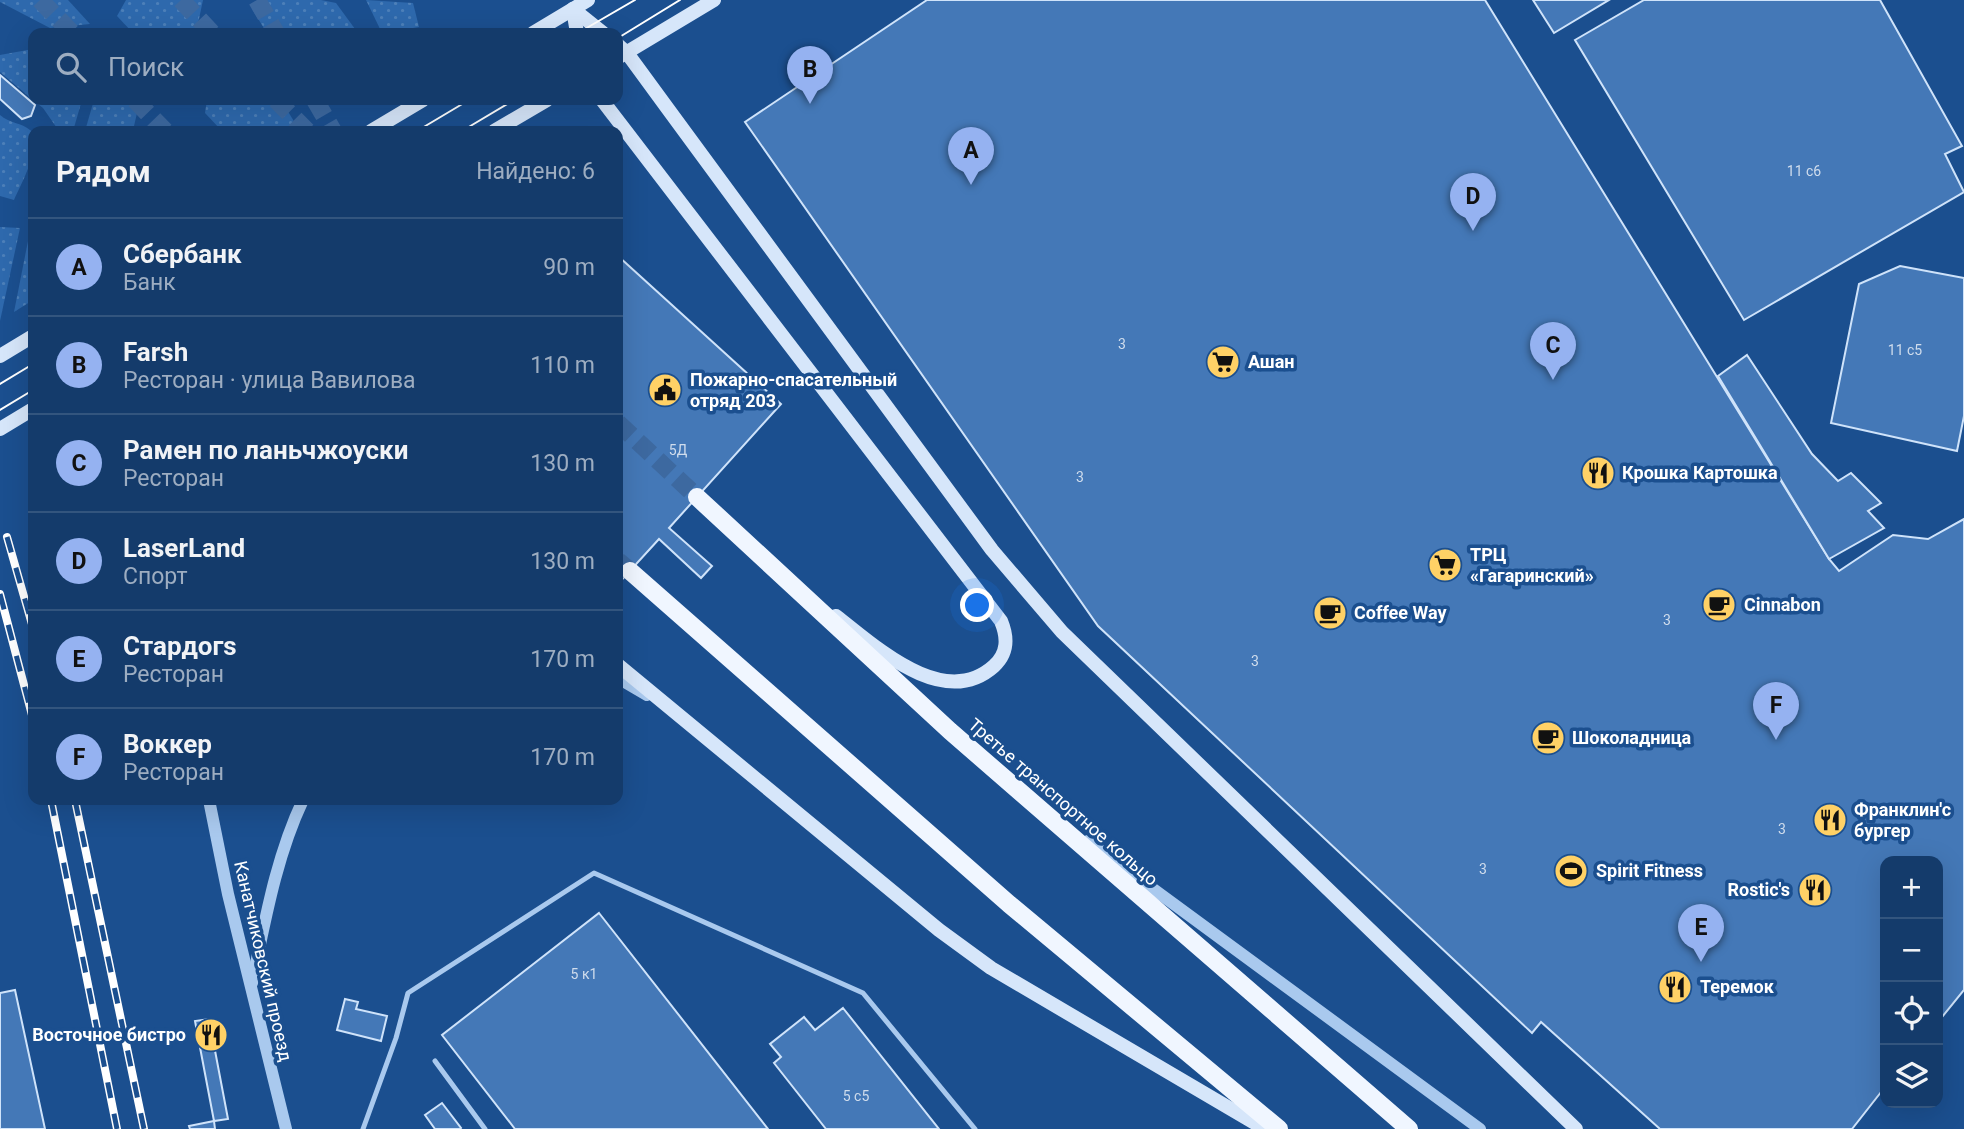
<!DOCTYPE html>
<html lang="ru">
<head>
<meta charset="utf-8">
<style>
  body { margin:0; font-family:Roboto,sans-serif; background:#214673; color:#f1f3f6 }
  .controls { position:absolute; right:21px; bottom:21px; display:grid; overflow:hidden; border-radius:14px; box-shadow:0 7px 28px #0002 }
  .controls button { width:63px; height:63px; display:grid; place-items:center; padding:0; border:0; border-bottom:2px solid #33557e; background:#143b6b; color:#f1f3f6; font:35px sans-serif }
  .you { position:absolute; left:978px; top:606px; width:24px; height:24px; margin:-18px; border:5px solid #fff; border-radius:50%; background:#1a73e8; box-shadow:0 0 0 10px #1a73e833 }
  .badge { display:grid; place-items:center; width:46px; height:46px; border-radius:50%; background:#95b2f1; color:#111; font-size:23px; font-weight:700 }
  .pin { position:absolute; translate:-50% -58px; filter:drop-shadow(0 2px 4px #0008) }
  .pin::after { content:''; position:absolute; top:37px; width:24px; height:21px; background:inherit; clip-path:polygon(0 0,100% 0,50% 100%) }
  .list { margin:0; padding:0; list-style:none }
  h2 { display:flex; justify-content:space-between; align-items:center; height:91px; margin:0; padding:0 28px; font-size:30px }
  h2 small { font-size:23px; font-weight:400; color:#9dadc1 }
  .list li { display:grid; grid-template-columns:46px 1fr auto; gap:21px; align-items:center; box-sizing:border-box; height:98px; padding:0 28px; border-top:2px solid #33557e }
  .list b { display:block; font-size:26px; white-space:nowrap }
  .list p { margin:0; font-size:23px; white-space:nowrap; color:#9dadc1 }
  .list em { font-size:23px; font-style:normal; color:#9dadc1 }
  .icon { flex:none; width:38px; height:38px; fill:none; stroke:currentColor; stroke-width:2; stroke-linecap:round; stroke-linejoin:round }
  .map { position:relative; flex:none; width:1964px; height:1129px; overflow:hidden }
  .search { position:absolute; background:#143b6b; box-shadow:0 7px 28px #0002; left:28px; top:28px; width:595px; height:77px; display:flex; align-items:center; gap:18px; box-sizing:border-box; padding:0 24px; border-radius:14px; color:#9dadc1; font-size:26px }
  .panel { position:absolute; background:#143b6b; box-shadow:0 7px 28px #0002; left:28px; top:126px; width:595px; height:679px; border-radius:14px }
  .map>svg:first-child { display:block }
  .grass { fill:url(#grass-dots) }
  .building { fill:#4478b7; stroke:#cfe3fa; stroke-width:2 }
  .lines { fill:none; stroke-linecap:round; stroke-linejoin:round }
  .primary-tunnel { stroke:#3d69a0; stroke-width:18; stroke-dasharray:18 9; stroke-linecap:butt }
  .service { stroke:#a9c9ee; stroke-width:5 }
  .tertiary { stroke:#a9c9ee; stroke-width:12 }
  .secondary { stroke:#d6e6fa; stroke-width:14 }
  .primary { stroke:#f0f6ff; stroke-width:18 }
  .tram { stroke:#fff; stroke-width:2 }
  .rail-casing { stroke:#fff; stroke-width:8 }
  .rail { stroke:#1b4f8f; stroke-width:5; stroke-dasharray:16; stroke-linecap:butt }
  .labels { text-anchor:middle; stroke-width:7; stroke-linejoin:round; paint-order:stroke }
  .number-label { font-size:14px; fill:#d0dded }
  .poi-label { font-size:18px; font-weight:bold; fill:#fff; stroke:#1b4f8f; text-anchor:start }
  .street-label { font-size:18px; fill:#fff; stroke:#1b4f8f }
</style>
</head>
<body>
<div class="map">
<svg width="1964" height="1129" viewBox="0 0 1964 1129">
  <defs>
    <pattern id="grass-dots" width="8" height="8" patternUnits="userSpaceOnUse" patternTransform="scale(1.75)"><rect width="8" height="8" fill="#2e69ad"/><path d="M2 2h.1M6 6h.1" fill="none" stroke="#4d80b9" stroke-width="1.8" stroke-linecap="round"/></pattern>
  </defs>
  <rect width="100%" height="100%" fill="#1b4f8f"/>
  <!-- grass -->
  <g class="grass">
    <path d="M0 0H68L90 24 50 28 0 2Z"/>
    <path d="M126 0H203L196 33H133L117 16Z"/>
    <path d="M260 0H321L336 3 355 29 353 33H267L252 9Z"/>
    <path d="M366 0 413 3 419 27 382 33Z"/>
    <path d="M33 49V100L0 72V55Z"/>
    <path d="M33 100H82L73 131H59L43 108Z"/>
    <path d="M94 100H140L134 126 128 131H85Z"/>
    <path d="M207 100H281L298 128 292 131H222L205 113Z"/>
    <path d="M0 115C9 123 22 123 30 130 44 143 20 186 14 200L0 196Z"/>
    <path d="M0 227 20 228 0 321Z"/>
    <path d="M30 231 33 233V300L14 312Z"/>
  </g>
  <!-- building -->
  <g class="building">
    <path d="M927 0H1485L1829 559 1839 571 1893 535 1928 539 1964 519V990L1938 1022V861H1885V1087L1852 1129H1660L1541 1022 1532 1033 1098 626 745 122Z"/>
    <path d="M1533 0H1609L1554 33Z"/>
    <path d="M1644 0H1880L1962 146 1945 154 1964 192 1744 320 1575 40Z"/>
    <path d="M0 75 35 105 31 116 22 119 0 99Z"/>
    <path d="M618 256 781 404 669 528 712 566 701 578 659 539 618 584Z"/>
    <path d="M1900 266 1964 278V416L1957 451 1831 423 1859 284Z"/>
    <path d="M1747 355 1812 454 1838 481 1851 473 1881 503 1868 511 1884 528 1829 559 1718 376Z"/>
    <path d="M599 913 768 1129H515L442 1035Z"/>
    <path d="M15 990 45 1129H0V993Z"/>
    <path d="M345 999 358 1002 356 1009 387 1016 381 1041 337 1030Z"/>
    <path d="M843 1008 939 1129H826L774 1063 781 1057 770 1044 804 1017 815 1030Z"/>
    <path d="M209 1019 228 1119 214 1121 195 1021Z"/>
    <path d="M442 1103 461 1128 460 1129H435L425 1115Z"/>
    <path d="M214 1121 215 1129H190L189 1126Z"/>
  </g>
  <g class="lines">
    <!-- primary-tunnel -->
    <g class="primary-tunnel">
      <path d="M40 0 72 33"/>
      <path d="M181 0 212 33"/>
      <path d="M257 0 276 33"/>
      <path d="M135 100 165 131"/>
      <path d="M276 100 307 131"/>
      <path d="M315 100 333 131"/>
      <path d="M618 423 697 497"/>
      <path d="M618 561 630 571"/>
    </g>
    <!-- service -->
    <g class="service">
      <path d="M435 1061 485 1129"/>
      <path d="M363 1129 396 1038 408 993 594 873 863 993 975 1129"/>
    </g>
    <!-- tertiary -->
    <g class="tertiary">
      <path d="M618 678 647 695"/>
      <path d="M209 800 228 894 286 1129"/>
      <path d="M1088 841 1480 1129"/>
      <path d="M252 983C265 921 276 857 303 800"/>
    </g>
    <!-- secondary -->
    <g class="secondary">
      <path d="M573 9 603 33"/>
      <path d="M573 9 577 33"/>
      <path d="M533 33 588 0"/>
      <path d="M618 45 627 53 668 109 992 550 1062 632 1576 1129"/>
      <path d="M619 57 714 0"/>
      <path d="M602 100 1001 621C1008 638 1008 653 994 666 944 711 876 647 836 616"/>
      <path d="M371 131 423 100"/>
      <path d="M494 131 547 100"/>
      <path d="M0 356 33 336"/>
      <path d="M0 429 33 409"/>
      <path d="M618 665 939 930 991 968 1265 1129"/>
    </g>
    <!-- primary -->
    <g class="primary">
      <path d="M697 497 950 731 1409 1129"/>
      <path d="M630 571 1009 904 1279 1129"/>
    </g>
    <!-- tram -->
    <g class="tram">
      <path d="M578 33 635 0"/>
      <path d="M618 38 680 0"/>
      <path d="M417 131 469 100"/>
      <path d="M462 131 514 100"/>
      <path d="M0 384 33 364"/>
      <path d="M0 410 33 390"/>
    </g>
    <defs>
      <g id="rail">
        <path d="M7 537 33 628"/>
        <path d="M0 594 33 719"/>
        <path d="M51 800 117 1129"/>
        <path d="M75 800 144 1129"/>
      </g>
    </defs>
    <!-- rail casing -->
    <use href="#rail" class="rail-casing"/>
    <!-- rail -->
    <use href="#rail" class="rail"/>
  </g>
  <!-- icons -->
  <defs>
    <symbol id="supermarket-disc" viewBox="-11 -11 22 22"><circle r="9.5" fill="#ffd166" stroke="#1b4f8f"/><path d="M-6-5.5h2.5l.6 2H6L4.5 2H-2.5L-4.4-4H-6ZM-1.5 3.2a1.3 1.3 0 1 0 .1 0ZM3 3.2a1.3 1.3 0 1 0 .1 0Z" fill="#111"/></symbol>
    <symbol id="civic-disc" viewBox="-11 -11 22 22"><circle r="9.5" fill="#ffd166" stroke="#1b4f8f"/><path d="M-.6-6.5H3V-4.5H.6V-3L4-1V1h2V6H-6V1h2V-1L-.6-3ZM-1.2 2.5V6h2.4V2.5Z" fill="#111"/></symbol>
    <symbol id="restaurant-disc" viewBox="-11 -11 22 22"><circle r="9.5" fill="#ffd166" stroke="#1b4f8f"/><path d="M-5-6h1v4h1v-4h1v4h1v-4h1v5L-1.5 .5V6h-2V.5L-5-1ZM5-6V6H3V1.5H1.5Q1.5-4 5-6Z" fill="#111"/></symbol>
    <symbol id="cafe-disc" viewBox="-11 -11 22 22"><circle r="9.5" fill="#ffd166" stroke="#1b4f8f"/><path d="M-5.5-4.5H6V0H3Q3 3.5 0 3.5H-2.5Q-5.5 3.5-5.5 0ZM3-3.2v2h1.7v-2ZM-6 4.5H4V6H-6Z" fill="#111"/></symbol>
    <symbol id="stadium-disc" viewBox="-11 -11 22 22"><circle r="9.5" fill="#ffd166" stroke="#1b4f8f"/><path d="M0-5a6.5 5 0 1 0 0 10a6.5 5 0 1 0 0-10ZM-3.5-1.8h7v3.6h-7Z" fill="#111"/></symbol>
  </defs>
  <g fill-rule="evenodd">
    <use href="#supermarket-disc" x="1204" y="343" width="38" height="38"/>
    <use href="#civic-disc" x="646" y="371" width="38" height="38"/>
    <use href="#restaurant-disc" x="1579" y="454" width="38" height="38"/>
    <use href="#supermarket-disc" x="1426" y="546" width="38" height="38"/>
    <use href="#cafe-disc" x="1700" y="586" width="38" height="38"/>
    <use href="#cafe-disc" x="1311" y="594" width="38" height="38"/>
    <use href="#cafe-disc" x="1529" y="719" width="38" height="38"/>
    <use href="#restaurant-disc" x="1811" y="801" width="38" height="38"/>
    <use href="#stadium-disc" x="1552" y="852" width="38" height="38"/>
    <use href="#restaurant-disc" x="1796" y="871" width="38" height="38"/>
    <use href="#restaurant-disc" x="1656" y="968" width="38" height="38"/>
    <use href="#restaurant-disc" x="192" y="1016" width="38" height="38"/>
  </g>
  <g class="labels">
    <!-- number labels -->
    <g class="number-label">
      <text x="1804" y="176">11 с6</text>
      <text x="1122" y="349">3</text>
      <text x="1905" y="355">11 с5</text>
      <text x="678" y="455">5Д</text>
      <text x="1080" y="482">3</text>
      <text x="1667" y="625">3</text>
      <text x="1255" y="666">3</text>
      <text x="1782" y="834">3</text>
      <text x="1483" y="874">3</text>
      <text x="584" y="979">5 к1</text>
      <text x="856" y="1101">5 с5</text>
    </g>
    <!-- poi labels -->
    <g class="poi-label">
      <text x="1248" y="368">Ашан</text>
      <text x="690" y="386">Пожарно-спасательный<tspan x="690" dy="21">отряд 203</tspan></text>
      <text x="1622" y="479">Крошка Картошка</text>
      <text x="1470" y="561">ТРЦ<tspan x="1470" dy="21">«Гагаринский»</tspan></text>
      <text x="1744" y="611">Cinnabon</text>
      <text x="1354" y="619">Coffee Way</text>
      <text x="1572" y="744">Шоколадница</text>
      <text x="1854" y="816">Франклин'с<tspan x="1854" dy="21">бургер</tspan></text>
      <text x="1596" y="877">Spirit Fitness</text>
      <text x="1790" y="896" text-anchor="end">Rostic's</text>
      <text x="1700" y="993">Теремок</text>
      <text x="186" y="1041" text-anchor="end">Восточное бистро</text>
    </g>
    <!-- street labels -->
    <g class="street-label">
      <text transform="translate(1063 802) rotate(41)" y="6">Третье транспортное кольцо</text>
      <text transform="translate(263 961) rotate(77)" y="6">Канатчиковский проезд</text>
    </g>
  </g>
</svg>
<div class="controls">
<button>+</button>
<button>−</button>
<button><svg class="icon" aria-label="locate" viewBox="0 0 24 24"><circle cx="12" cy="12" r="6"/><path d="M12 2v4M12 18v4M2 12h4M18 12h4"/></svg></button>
<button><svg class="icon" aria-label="layers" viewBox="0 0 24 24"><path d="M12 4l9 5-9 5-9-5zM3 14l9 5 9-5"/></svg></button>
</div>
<div class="you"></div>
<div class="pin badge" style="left:971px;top:185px">A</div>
<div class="pin badge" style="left:810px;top:104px">B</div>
<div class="pin badge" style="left:1553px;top:380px">C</div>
<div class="pin badge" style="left:1473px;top:231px">D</div>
<div class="pin badge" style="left:1701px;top:962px">E</div>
<div class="pin badge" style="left:1776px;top:740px">F</div>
<div class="search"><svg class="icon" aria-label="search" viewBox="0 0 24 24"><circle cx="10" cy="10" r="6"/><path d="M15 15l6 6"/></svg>Поиск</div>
<section class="panel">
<h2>Рядом<small>Найдено: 6</small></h2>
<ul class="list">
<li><span class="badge">A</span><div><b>Сбербанк</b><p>Банк</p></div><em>90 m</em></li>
<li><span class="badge">B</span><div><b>Farsh</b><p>Ресторан · улица Вавилова</p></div><em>110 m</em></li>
<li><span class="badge">C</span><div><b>Рамен по ланьчжоуски</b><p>Ресторан</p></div><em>130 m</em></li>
<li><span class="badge">D</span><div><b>LaserLand</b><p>Спорт</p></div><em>130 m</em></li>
<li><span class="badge">E</span><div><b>Стардогs</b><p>Ресторан</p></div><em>170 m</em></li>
<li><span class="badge">F</span><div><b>Воккер</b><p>Ресторан</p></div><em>170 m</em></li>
</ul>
</section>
</div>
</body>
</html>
